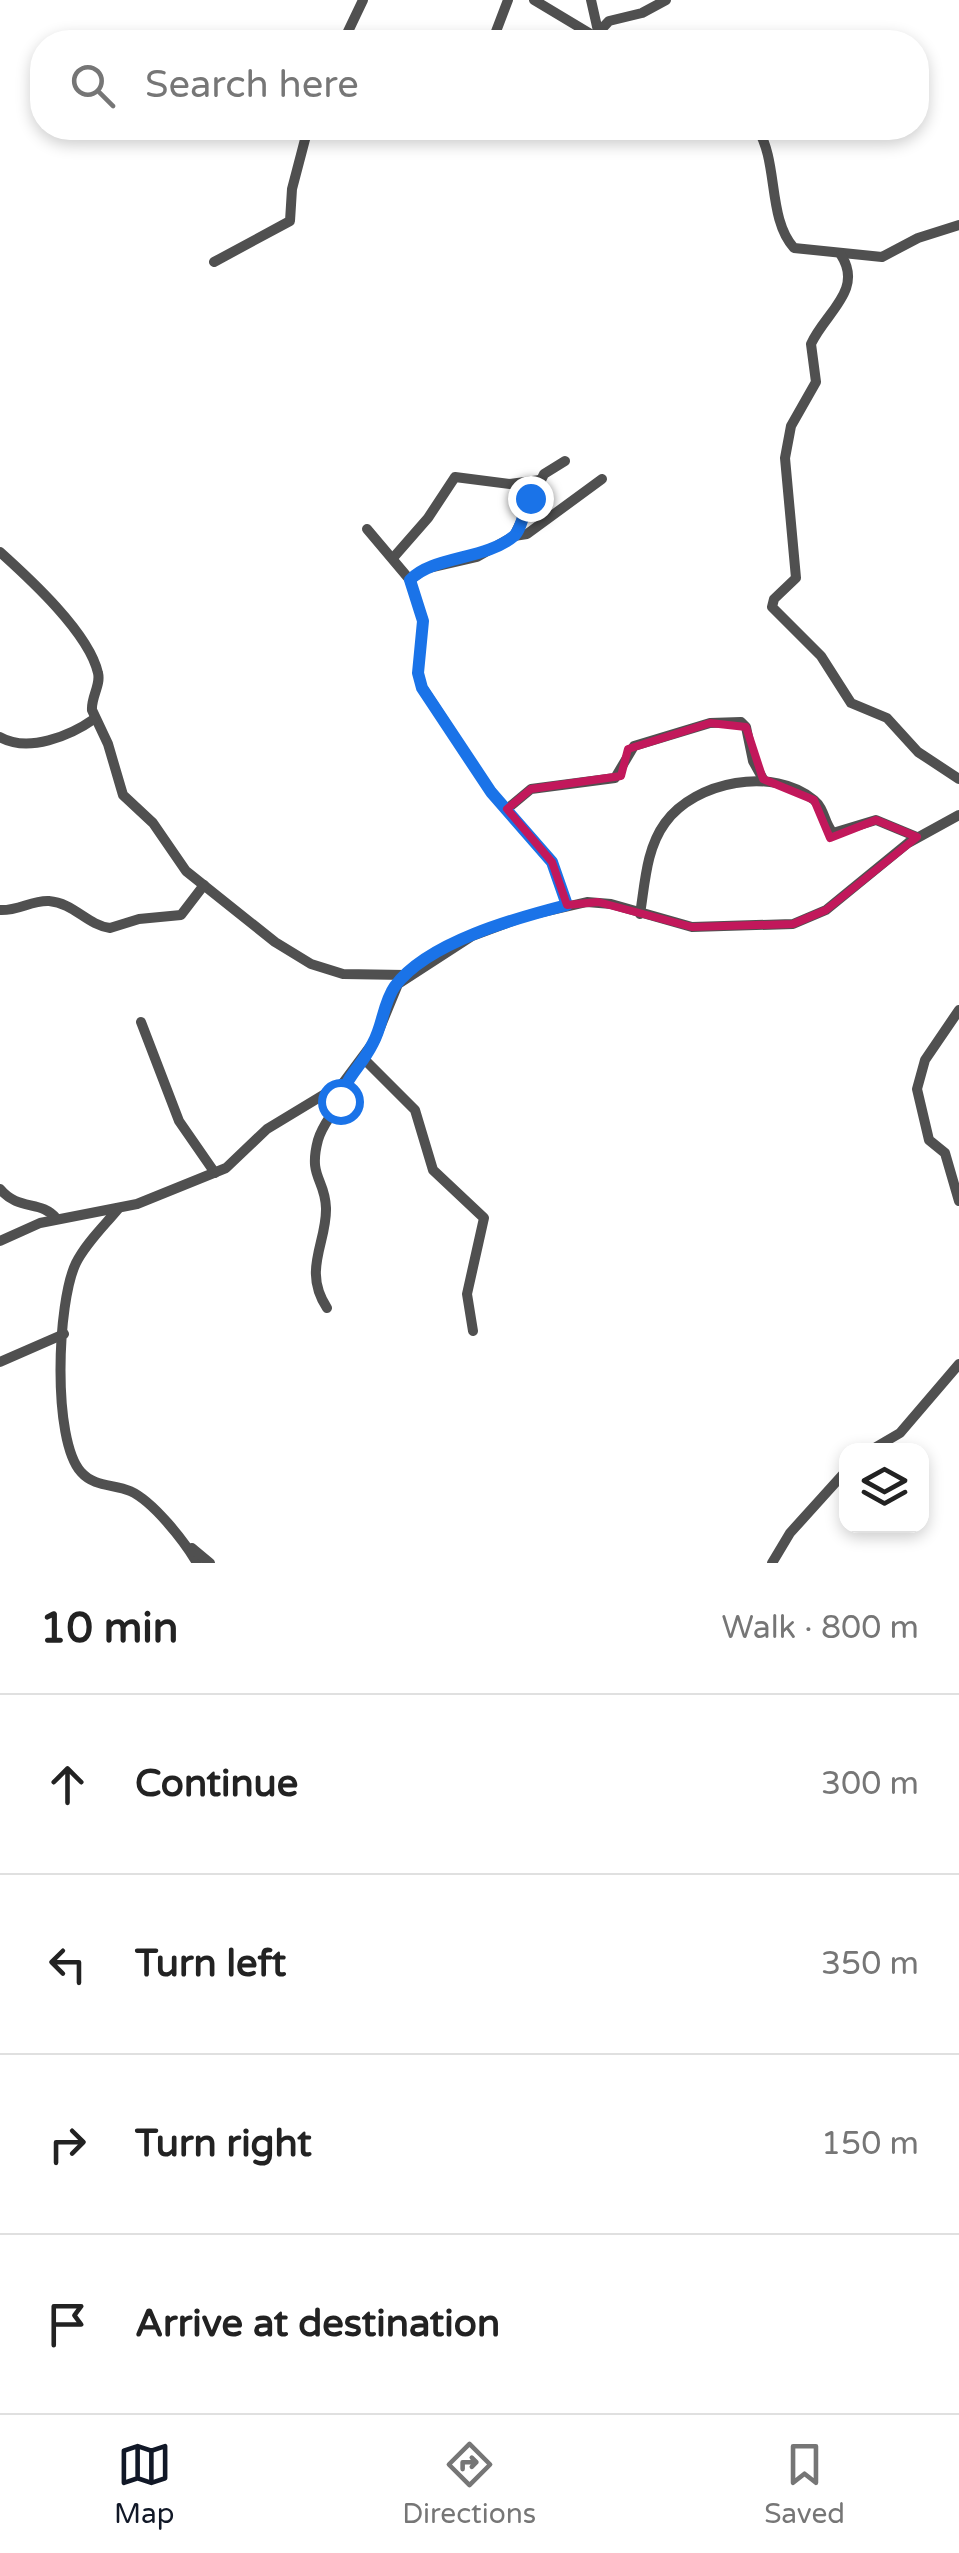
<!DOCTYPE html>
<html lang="en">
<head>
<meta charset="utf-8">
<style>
  body { margin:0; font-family:"Varela Round",sans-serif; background:#f6f6f6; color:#222 }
  .controls { position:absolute; right:30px; bottom:30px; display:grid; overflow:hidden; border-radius:20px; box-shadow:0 5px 15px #0003 }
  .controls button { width:90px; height:90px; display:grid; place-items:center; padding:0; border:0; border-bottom:2px solid #e0e0e0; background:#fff; color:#222; font:50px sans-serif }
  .stop { position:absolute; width:30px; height:30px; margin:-22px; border:8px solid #1a73e8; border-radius:50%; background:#fff }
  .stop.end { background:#1a73e8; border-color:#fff; box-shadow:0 2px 10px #0008 }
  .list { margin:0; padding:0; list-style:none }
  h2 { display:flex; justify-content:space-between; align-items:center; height:130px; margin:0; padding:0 40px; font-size:42px }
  h2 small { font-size:32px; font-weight:400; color:#767676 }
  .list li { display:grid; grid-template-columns:65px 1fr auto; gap:30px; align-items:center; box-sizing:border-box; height:180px; padding:0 40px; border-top:2px solid #e0e0e0 }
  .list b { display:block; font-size:38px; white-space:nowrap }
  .list em { font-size:32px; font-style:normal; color:#767676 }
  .icon { flex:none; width:55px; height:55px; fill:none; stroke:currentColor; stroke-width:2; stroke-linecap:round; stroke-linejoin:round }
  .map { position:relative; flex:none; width:959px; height:1563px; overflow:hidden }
  .search { position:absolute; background:#fff; box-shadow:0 5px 15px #0003; left:30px; right:30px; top:30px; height:110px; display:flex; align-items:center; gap:25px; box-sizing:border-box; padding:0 35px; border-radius:40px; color:#767676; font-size:38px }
  .sheet { height:850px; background:#fff }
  nav { display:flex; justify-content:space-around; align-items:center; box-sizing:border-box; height:140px; border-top:2px solid #e0e0e0; background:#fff; font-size:28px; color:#767676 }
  nav a { display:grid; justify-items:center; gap:5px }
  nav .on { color:#111827 }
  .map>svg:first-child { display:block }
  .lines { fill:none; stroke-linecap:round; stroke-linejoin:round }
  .minor { stroke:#505050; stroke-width:10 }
  .route { stroke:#1a73e8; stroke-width:12 }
  .marked { fill:none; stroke:#c2185b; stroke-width:8; stroke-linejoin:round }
</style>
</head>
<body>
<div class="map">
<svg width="959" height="1563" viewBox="0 0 959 1563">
  <rect width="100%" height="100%" fill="#fff"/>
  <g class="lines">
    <!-- minor -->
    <g class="minor">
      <path d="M534 0 604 42"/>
      <path d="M591 0 598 31"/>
      <path d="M595 36 609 21 642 13 666 0"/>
      <path d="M343 42 363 0"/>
      <path d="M492 42 508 0"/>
      <path d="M757 128C779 162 767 218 794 248L882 257 918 238 959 225"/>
      <path d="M841 255C864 290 825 313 811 344L816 382 791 426 785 458 796 578 774 599 772 607 821 656 851 703 887 718 918 752 959 779"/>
      <path d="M214 262 290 221 292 189 308 128"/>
      <path d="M565 461 544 474 514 536 477 557 425 569 410 580 423 621 418 673 422 687 491 792 552 862 567 905"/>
      <path d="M367 529 410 580"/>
      <path d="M514 536 527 534 602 479"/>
      <path d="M0 552C30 579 89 633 98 673 101 685 91 697 92 710L108 744 123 795 153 823 186 871 275 942 311 964 343 974 405 975"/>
      <path d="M393 558 428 518 455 477 510 484 540 480"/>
      <path d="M0 737C28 753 70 736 94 719"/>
      <path d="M507 809 531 789 615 778 634 746 710 723 741 722 746 727 753 761 763 779"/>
      <path d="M0 910C18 911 32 900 49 901 74 903 87 925 110 928L139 919 181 915 204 885"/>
      <path d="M640 914C645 884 646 849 665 823 695 781 774 766 814 800 825 809 824 823 833 833L876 820 917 837"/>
      <path d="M959 1010 925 1060 917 1089 929 1140 945 1153 959 1201"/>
      <path d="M141 1022 179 1121 215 1173"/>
      <path d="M364 1059 415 1110 433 1170 484 1218 467 1294 473 1331"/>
      <path d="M0 1189C19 1212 41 1199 57 1219"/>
      <path d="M118 1209C104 1226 86 1243 76 1263 57 1302 52 1440 81 1472 94 1487 114 1484 130 1491 153 1501 185 1542 197 1563"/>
      <path d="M0 1241 40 1223 137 1204 226 1168 267 1129 343 1083 375 1040 398 984 472 936 526 916 587 902 611 904 692 927 793 924 826 910 908 843 959 815"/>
      <path d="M327 1308C302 1270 327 1243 326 1208 325 1178 308 1178 318 1140 324 1118 343 1107 343 1083"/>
      <path d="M0 1362 64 1334"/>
      <path d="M871 1450 900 1433 959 1364"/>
      <path d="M192 1548 210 1563"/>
      <path d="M772 1563 790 1533 846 1471"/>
    </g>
  </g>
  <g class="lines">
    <!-- route -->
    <path class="route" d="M340 1101C348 1073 360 1069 373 1043 383 1025 383 1003 395 986 428 942 516 918 567 905L552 862 491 792 422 688 418 673 423 621 410 580C432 556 486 560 514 536 522 529 524 508 530 498"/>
  </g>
  <!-- marked area -->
  <path class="marked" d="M710 723 746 727 763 779 814 800 830 838 876 820 917 837 826 910 793 924 692 927 598 902 567 905 552 862 507 809 531 789 621 776 628 749Z"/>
</svg>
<div class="controls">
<button><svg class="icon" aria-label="layers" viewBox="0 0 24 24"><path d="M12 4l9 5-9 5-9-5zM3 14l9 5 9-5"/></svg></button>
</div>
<div class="stop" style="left:340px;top:1101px"></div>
<div class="stop end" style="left:530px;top:498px"></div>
<div class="search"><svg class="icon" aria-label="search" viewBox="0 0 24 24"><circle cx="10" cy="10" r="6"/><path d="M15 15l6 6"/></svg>Search here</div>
</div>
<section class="sheet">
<h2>10 min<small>Walk · 800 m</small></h2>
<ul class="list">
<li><svg class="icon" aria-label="ahead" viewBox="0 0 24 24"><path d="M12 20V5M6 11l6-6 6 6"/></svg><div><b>Continue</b></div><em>300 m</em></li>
<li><svg class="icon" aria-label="left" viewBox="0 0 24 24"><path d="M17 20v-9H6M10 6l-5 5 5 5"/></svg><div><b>Turn left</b></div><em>350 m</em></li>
<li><svg class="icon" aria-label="right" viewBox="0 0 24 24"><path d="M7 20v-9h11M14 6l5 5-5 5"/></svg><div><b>Turn right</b></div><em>150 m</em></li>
<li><svg class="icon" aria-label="arrive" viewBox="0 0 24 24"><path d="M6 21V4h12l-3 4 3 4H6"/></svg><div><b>Arrive at destination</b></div></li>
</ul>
</section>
<nav>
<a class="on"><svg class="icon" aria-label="map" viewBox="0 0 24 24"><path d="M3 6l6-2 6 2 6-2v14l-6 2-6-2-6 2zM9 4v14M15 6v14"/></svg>Map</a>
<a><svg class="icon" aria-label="directions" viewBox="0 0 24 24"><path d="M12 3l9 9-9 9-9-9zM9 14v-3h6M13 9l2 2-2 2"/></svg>Directions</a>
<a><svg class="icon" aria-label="saved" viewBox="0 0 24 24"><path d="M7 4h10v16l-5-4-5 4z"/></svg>Saved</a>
</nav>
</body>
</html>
